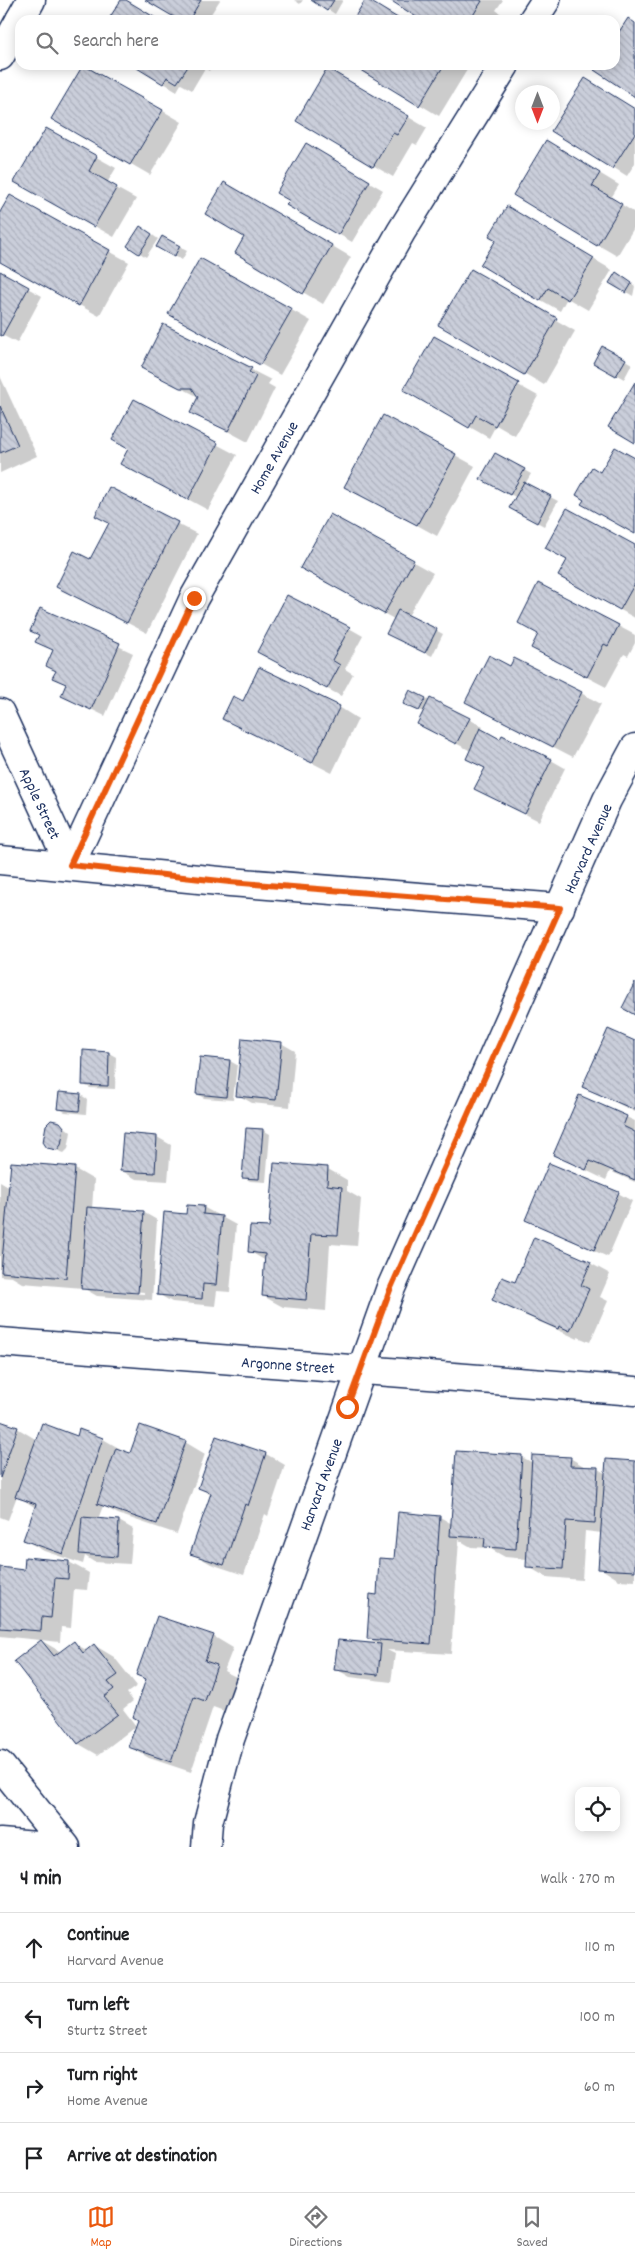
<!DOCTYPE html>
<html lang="en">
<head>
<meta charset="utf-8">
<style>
  body { margin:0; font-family:Dekko,sans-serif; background:#f2f2f2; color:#202124 }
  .controls { position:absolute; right:15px; bottom:15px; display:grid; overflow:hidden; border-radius:10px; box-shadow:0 2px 12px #0003 }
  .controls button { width:45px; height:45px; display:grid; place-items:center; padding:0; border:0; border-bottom:1px solid #e0e0e0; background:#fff; color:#202124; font:25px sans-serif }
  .compass { position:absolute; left:515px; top:85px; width:45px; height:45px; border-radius:50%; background:#fff; box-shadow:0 2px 12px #0003; rotate:180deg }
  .stop { position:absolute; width:15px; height:15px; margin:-11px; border:4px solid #ea580c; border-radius:50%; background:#fff }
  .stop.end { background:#ea580c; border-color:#fff; box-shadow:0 1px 5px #0008 }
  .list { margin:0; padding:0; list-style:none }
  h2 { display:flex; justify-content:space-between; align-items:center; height:65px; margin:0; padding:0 20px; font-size:21px }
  h2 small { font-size:16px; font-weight:400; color:#757577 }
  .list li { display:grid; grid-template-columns:32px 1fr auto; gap:15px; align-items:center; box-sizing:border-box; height:70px; padding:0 20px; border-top:1px solid #e0e0e0 }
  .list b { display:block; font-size:19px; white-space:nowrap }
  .list p { margin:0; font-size:16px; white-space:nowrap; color:#757577 }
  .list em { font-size:16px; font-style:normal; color:#757577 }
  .icon { flex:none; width:28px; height:28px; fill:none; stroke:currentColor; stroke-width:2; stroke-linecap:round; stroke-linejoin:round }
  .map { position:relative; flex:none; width:635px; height:1847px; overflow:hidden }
  .search { position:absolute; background:#fff; box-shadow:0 2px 12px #0003; left:15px; right:15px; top:15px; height:55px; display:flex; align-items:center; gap:12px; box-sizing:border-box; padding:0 18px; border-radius:15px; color:#757577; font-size:19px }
  .sheet { height:345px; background:#fff }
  nav { display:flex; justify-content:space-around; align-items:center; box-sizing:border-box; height:70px; border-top:1px solid #e0e0e0; background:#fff; font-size:14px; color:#757577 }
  nav a { display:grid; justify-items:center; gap:2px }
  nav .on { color:#ea580c }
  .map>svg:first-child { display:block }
  .shadow { fill:#0003; fill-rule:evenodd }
  .building { fill:url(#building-back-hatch); stroke:#1b2f5e }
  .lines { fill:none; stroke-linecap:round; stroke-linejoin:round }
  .minor-casing { stroke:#1b2f5e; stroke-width:31 }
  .major-casing { stroke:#1b2f5e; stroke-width:31 }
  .minor { stroke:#fff; stroke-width:28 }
  .major { stroke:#fff; stroke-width:28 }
  .route { stroke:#ea580c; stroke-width:6 }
  .labels { text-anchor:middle; stroke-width:4.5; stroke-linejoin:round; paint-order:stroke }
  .street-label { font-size:16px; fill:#1b2f5e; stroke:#fff }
</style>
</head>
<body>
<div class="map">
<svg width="635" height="1847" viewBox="0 0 635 1847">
  <defs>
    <pattern id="building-back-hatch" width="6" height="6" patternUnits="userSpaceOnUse" patternTransform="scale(1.25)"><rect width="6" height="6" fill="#caceda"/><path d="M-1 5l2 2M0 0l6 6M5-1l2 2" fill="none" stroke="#adb1be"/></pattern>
  </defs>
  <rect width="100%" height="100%" fill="#fff"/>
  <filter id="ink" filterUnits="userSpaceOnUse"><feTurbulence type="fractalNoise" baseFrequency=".02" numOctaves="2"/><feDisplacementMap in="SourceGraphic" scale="10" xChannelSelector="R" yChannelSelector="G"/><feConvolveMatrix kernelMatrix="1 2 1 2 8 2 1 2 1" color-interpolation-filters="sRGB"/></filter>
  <g filter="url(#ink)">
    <!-- shadow -->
    <g class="shadow">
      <path d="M148 0H220L207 20H181Z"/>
      <path d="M294 0H303L300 4Z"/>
      <path d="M313 0H343L335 14Z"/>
      <path d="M392 0H503L496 10 501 14 497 20H423Z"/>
      <path d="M84 65 182 122 150 175 53 119Z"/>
      <path d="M134 65H212L209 71 205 68 192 90 181 84 177 91Z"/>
      <path d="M354 65H470L439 116Z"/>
      <path d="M327 69 427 128 417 145 413 143 393 177 298 121Z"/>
      <path d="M635 110V163L627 176 553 130Z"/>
      <path d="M46 129 116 168 107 183 136 199 114 237 16 182Z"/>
      <path d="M306 145 383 190 352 242 288 205 292 200Z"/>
      <path d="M566 153 619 185 611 198 635 213V226L617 256 598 245Z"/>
      <path d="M225 183 351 257 323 304 236 253 246 237Z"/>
      <path d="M10 197 129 262 99 316 0 261V215Z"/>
      <path d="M508 208 612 270 588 310 567 298 560 311 541 300 497 239Z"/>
      <path d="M147 231 158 239 146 257 140 253Z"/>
      <path d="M162 238 187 251 182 260 157 247Z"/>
      <path d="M201 259 311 321 280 375 170 313Z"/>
      <path d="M471 271 575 331 544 385 440 324Z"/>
      <path d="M0 273 42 296 17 343 0 334Z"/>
      <path d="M616 274 635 286 633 296 611 283Z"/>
      <path d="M164 325 271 380 268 384 275 388 248 442 192 412 199 397 142 368Z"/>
      <path d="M434 338 538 396 515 436 496 425 489 438 405 390Z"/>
      <path d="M603 347 632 364 624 379 594 362Z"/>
      <path d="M0 376 37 456 0 473Z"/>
      <path d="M134 401 237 455 208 510 141 474 130 449Z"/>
      <path d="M496 454 531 474 525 484 558 501 544 526 518 512 517 498 482 478Z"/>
      <path d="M455 455 475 466 437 536 366 497Z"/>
      <path d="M110 489 197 534 147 633 77 597 91 561 110 524Z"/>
      <path d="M331 516 433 573 408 616 443 634 432 656 394 637V619L321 579Z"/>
      <path d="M635 546V618L579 587Z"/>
      <path d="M539 584 635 635V643L628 656 624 654 606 687 552 659 540 634Z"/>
      <path d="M41 610 133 653 105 716 62 695 67 685 54 678 57 671 54 651 37 641 39 636Z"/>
      <path d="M349 628 363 636 345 669 353 674 341 696 272 660Z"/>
      <path d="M511 668 581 693 601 704 573 757 467 702Z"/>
      <path d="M411 692 469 719 483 727 481 730 501 740 551 760 565 768 539 821 476 789 486 769 467 758 471 751 418 724 425 713 410 705Z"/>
      <path d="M243 703 339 707 358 719 332 773 224 718Z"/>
      <path d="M635 1042V1112L583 1086Z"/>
      <path d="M281 1043 295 1051 290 1107 252 1103 238 1095Z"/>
      <path d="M84 1051 109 1053 116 1057 115 1089 90 1088 83 1084Z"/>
      <path d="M230 1061 237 1065 233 1100 204 1098 197 1094Z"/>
      <path d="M81 1095 87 1099 86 1114 65 1112 58 1108Z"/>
      <path d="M580 1096 635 1121V1182L610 1171 606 1180 554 1155Z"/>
      <path d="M60 1123 71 1132 68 1149 64 1153 48 1147Z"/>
      <path d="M263 1130 270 1134 266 1182 250 1181 243 1177Z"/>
      <path d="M124 1134 157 1137 171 1145 168 1181 136 1179 122 1171Z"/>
      <path d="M75 1169 94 1180 92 1209 143 1212 157 1220 152 1300 97 1296 83 1288 22 1283 12 1277 0 1276V1181L10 1187ZM96 1288 144 1292V1294L96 1291Z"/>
      <path d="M328 1169 347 1180V1191L361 1199 357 1246 330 1244 326 1311 283 1307 263 1296 266 1261 249 1251Z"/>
      <path d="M618 1193 632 1201 608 1257 526 1220Z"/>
      <path d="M203 1207 236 1225 230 1292 217 1291 215 1306 172 1302 158 1294 187 1215Z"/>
      <path d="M590 1263 610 1274 600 1297 608 1301 590 1342 578 1337V1339L513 1310 493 1299 515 1284Z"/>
      <path d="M0 1422 17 1428 37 1440 77 1437 80 1430 103 1439 131 1455 185 1442 205 1454 177 1534 118 1514 103 1506 98 1519 119 1521 133 1529 130 1564 94 1562 85 1556 83 1564 44 1551 25 1540 36 1508 17 1496 8 1520 0 1517Z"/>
      <path d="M216 1437 266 1454 285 1465 268 1516 265 1514 244 1575 211 1564 192 1553 211 1495 199 1488Z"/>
      <path d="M457 1452 522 1457 533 1463 570 1458 587 1468 598 1469 606 1474 635 1462V1581L619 1580 600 1568 602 1533 585 1531 582 1580 546 1577 527 1566V1559L505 1557 489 1548 471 1547 459 1540 451 1654 387 1650 395 1654 391 1682 350 1677 336 1669 339 1641 381 1646 369 1638 378 1597 396 1560 399 1514 440 1517 452 1524Z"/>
      <path d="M26 1558 69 1562 89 1573 87 1590 74 1589 71 1628 61 1627 60 1642 0 1636V1569L25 1571Z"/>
      <path d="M213 1636 233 1648 224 1671 236 1677 224 1711 213 1707 191 1772 149 1758 130 1747 139 1719 147 1680 138 1675Z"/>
      <path d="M42 1641 61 1652 74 1643 88 1651 94 1645 114 1657 137 1686 127 1693 133 1701 123 1709 136 1726 98 1755 79 1744 16 1661Z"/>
    </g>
    <!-- building -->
    <g class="building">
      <path d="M121 0H126L159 20H108Z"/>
      <path d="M145 0H201L189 20H179Z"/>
      <path d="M311 0H334L327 11Z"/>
      <path d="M365 0H368L401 20H353Z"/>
      <path d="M390 0H480L482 1 470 20H421Z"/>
      <path d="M628 18 635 23V97L594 70 597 65H615V38Z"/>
      <path d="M83 65 163 110 130 165 51 119Z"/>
      <path d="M132 65H189L177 83 167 77 163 84Z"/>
      <path d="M352 65H444L419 106Z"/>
      <path d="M327 68 409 116 397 135 393 133 373 167 296 121Z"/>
      <path d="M585 78 635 109V133L612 169 551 131Z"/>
      <path d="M46 128 97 156 89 171 117 187 94 227 14 182Z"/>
      <path d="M546 140 600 173 592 186 622 204 597 246 513 195Z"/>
      <path d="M306 143 370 181 338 235 286 205 290 201 276 193Z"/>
      <path d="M224 182 332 245 303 294 235 253 244 237 205 214Z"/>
      <path d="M10 195 110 250 79 306 0 262V212Z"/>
      <path d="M507 206 594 258 568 300 548 288 540 301 480 265 496 240 489 236Z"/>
      <path d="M140 226 152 234 139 254 127 246Z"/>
      <path d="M162 236 180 246 174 257 156 247Z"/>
      <path d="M200 258 292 309 260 365 168 314Z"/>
      <path d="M471 269 557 318 524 375 438 325Z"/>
      <path d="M0 271 29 287 2 336 0 335Z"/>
      <path d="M616 272 632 283 626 293 609 283Z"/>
      <path d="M163 324 252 368 249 372 256 376 228 431 190 413 198 397 192 388H180L141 368Z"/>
      <path d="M434 336 519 383 495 426 476 415 469 428 403 390Z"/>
      <path d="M602 346 626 359 616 376 593 363Z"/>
      <path d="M635 382V443L608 427Z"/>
      <path d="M134 399 218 443 188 500 120 464 128 449 112 440Z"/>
      <path d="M0 406 18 445 0 453Z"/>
      <path d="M383 415 456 454 417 525 344 487Z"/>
      <path d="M615 447 635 458V534L581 504 584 500 576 495 592 467 600 472Z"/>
      <path d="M495 453 525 469 510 495 480 479Z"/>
      <path d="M524 482 551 496 537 523 509 508Z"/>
      <path d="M109 487 178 522 127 623 56 587 74 551 90 559 109 523 95 516Z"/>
      <path d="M567 508 635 545V583L620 610 558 576 567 560 545 548Z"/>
      <path d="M330 514 414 560 384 614 300 568Z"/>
      <path d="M538 583 619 625 608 646 604 644 587 677 531 648 538 634 518 623Z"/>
      <path d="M287 595 350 627 332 660 340 665 327 689 257 652Z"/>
      <path d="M40 608 120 643 91 710 61 696 66 684 52 678 56 671 46 666 53 650 35 642 39 635 30 631Z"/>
      <path d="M398 610 437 629 425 653 386 634Z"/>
      <path d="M489 655 510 666 514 658 582 692 553 747 465 702Z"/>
      <path d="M259 667 340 706 312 763 222 719 233 696 243 701Z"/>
      <path d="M410 690 426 698 419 711 403 704Z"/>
      <path d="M430 698 470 718 456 744 417 724Z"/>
      <path d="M480 728 500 739 502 735 552 759 525 814 474 789 485 768 466 759Z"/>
      <path d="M635 982V1015L622 1008Z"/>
      <path d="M608 1029 635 1041V1110L582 1087Z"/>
      <path d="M242 1038 282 1042 276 1100 236 1096Z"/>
      <path d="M83 1050 109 1052 108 1086 82 1085Z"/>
      <path d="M200 1057 230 1060 226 1097 196 1094Z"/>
      <path d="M59 1092 81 1094 79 1111 57 1109Z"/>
      <path d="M579 1095 627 1116 623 1126 635 1132V1180L590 1161 586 1170 553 1155Z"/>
      <path d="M51 1120 60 1122 64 1127 61 1145 57 1150 47 1148 43 1142 46 1125Z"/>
      <path d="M246 1128 263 1129 259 1179 242 1178Z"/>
      <path d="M123 1133 157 1136 155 1173 120 1171Z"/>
      <path d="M11 1162 75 1167 66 1278 1 1272Z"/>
      <path d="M274 1163 328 1167 327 1185 342 1187 338 1235 311 1234 306 1300 262 1296 265 1254 248 1252 250 1226 269 1227Z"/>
      <path d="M549 1163 619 1192 594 1250 525 1220Z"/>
      <path d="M187 1205 204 1206 203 1214 222 1216 216 1285 203 1284 202 1299 157 1295 164 1212 186 1214Z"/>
      <path d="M87 1207 144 1211 138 1293 81 1289Z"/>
      <path d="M534 1237 591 1262 581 1285 589 1289 570 1331 559 1326 558 1329 492 1300 502 1277 515 1282Z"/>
      <path d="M0 1421 18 1427 0 1478Z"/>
      <path d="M42 1423 77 1436 79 1429 103 1438 63 1554 23 1540 36 1504 15 1497Z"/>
      <path d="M140 1425 186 1441 157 1524 97 1504 116 1448 130 1453Z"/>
      <path d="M216 1436 266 1453 248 1506 245 1504 224 1565 190 1554 211 1493 198 1488Z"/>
      <path d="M456 1451 522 1455 516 1549 484 1547 485 1538 450 1536Z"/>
      <path d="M532 1455 571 1457 570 1466 598 1467 595 1523 566 1521 563 1569 526 1567Z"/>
      <path d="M606 1459 635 1461V1571L598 1569Z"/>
      <path d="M398 1512 440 1516 431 1644 367 1639 370 1594 377 1595 379 1558 394 1559Z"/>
      <path d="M82 1517 119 1520 117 1557 79 1554Z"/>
      <path d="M25 1557 69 1561 68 1579 55 1578 51 1618 42 1617 41 1631 0 1628V1567L24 1570Z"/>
      <path d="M157 1616 214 1635 205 1661 217 1665 205 1701 194 1697 171 1762 128 1747 138 1720 133 1717 146 1679 136 1675Z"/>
      <path d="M41 1640 54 1656 74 1641 83 1653 94 1644 118 1675 108 1682 114 1689 104 1697 118 1714 78 1744 14 1661Z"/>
      <path d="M338 1640 381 1644 378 1675 334 1670Z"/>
    </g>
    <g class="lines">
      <defs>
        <g id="minor">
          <path d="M20 20 31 0"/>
          <path d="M533 20 546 0"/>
          <path d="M0 56 20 20"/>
          <path d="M0 713 70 865"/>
          <path d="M0 860 230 882 560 908"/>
          <path d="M70 865 194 598 401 232 505 65"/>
          <path d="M0 1342 635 1391"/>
          <path d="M0 1765 66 1847"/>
          <path d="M206 1847 208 1823 230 1739 390 1290 607 800 635 748"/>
        </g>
        <path id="major" d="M0 1843 49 1847"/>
      </defs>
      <!-- minor casing -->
      <use href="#minor" class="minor-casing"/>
      <!-- major casing -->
      <use href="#major" class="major-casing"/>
      <!-- minor -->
      <use href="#minor" class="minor"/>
      <!-- major -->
      <use href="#major" class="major"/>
    </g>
  </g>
  <g class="lines" filter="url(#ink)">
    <!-- route -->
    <path class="route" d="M194 598 70 865 230 882 560 908 390 1290 347 1407"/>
  </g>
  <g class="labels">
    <!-- street labels -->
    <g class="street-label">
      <text transform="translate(273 457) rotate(-60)" y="6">Home Avenue</text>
      <text transform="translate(41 803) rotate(65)" y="6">Apple Street</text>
      <text transform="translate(587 848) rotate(-66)" y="6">Harvard Avenue</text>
      <text transform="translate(288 1364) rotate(4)" y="6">Argonne Street</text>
      <text transform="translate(320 1484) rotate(-70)" y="6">Harvard Avenue</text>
    </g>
  </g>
</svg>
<div class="controls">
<button><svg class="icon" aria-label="locate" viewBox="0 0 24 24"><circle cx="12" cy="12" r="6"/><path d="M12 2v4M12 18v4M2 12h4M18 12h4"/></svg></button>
</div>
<svg class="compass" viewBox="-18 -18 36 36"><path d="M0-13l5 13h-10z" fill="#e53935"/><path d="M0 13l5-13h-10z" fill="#757577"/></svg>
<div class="stop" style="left:347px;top:1407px"></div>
<div class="stop end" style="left:194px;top:598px"></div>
<div class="search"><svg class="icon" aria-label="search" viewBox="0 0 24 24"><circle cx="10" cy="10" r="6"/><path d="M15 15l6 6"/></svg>Search here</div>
</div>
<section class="sheet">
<h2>4 min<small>Walk · 270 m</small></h2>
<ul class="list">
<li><svg class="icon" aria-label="ahead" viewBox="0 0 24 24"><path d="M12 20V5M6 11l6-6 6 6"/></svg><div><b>Continue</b><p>Harvard Avenue</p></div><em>110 m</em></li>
<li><svg class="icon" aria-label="left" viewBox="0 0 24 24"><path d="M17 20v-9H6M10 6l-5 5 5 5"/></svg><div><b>Turn left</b><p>Sturtz Street</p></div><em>100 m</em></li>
<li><svg class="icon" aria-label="right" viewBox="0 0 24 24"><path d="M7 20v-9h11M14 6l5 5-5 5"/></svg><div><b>Turn right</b><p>Home Avenue</p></div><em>60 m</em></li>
<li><svg class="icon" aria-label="arrive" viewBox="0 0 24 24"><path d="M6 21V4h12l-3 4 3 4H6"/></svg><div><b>Arrive at destination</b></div></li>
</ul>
</section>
<nav>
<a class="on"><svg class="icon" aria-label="map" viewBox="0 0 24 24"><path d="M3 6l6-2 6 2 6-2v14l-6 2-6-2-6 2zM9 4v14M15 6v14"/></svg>Map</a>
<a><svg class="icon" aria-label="directions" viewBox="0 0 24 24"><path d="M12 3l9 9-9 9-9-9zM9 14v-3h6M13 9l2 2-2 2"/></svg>Directions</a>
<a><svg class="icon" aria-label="saved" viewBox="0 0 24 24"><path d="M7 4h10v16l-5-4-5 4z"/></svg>Saved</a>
</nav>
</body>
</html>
